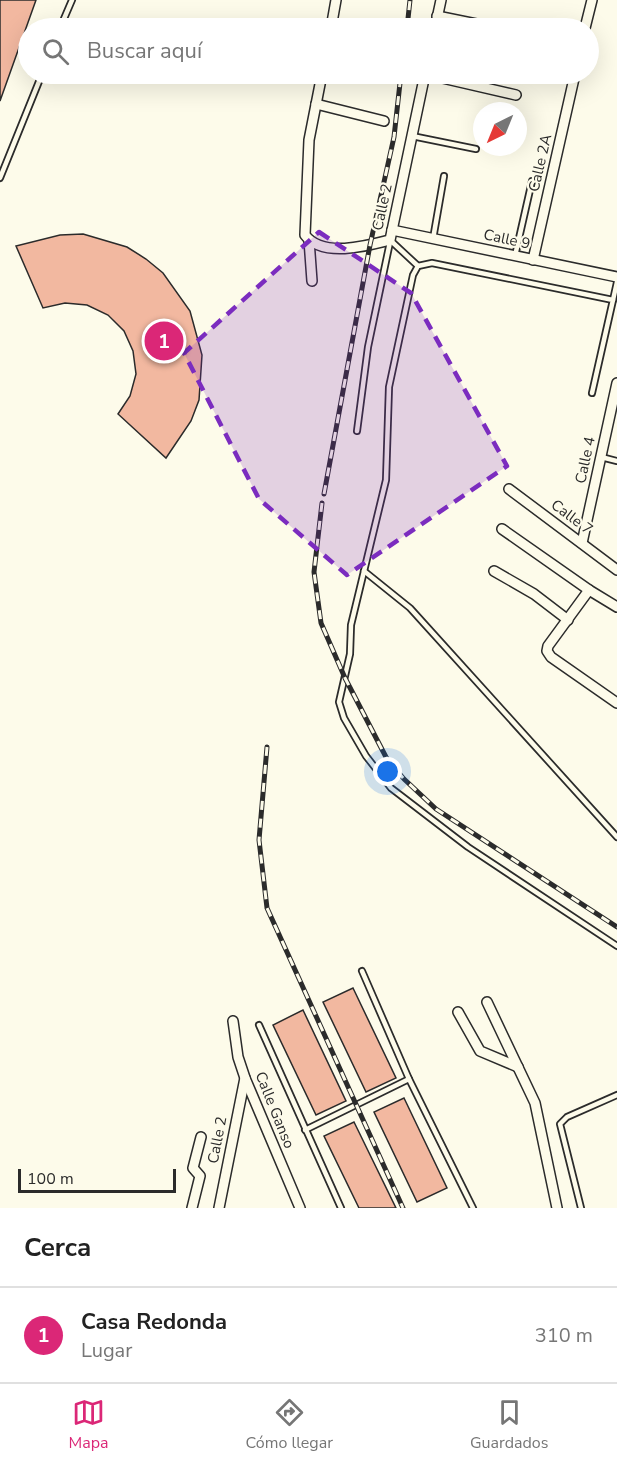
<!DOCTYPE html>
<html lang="es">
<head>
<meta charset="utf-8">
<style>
  body { margin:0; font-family:"Nunito Sans",sans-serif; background:#f2f2f2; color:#222 }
  .compass { position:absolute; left:473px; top:102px; width:54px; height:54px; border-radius:50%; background:#fff; box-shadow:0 6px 24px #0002; rotate:223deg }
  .scale { position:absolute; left:18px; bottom:15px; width:158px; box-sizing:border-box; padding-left:6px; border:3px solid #2b2b2b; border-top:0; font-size:16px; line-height:21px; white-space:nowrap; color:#2b2b2b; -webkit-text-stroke:4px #fdfbea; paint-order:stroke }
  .you { position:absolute; left:388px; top:772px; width:21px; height:21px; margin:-15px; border:4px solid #fff; border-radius:50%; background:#1a73e8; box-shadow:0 0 0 9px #1a73e833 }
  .badge { display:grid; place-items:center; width:39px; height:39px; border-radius:50%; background:#db2777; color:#fff; font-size:20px; font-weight:700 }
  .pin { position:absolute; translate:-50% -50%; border:3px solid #fff; box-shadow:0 2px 6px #0006 }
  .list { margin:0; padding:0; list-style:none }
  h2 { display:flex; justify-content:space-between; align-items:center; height:78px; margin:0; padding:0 24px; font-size:26px }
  h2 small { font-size:20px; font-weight:400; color:#767676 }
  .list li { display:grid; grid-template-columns:39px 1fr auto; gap:18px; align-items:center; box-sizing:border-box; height:96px; padding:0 24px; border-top:2px solid #e0e0e0 }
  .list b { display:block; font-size:22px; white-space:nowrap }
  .list p { margin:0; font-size:20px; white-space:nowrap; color:#767676 }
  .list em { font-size:20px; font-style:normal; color:#767676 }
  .icon { flex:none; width:33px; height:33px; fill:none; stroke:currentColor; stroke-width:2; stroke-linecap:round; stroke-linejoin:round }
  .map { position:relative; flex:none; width:617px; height:1208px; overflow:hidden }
  .search { position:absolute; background:#fff; box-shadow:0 6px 24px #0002; left:18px; right:18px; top:18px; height:66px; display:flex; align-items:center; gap:15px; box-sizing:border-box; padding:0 21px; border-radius:33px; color:#767676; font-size:22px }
  .sheet { height:174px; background:#fff }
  nav { display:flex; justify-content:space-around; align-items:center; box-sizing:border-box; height:84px; border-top:2px solid #e0e0e0; background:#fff; font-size:16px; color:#767676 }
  nav a { display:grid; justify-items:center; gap:3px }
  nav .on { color:#db2777 }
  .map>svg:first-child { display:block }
  .building { fill:#f2b8a0; stroke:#2b2b2b; stroke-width:1.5 }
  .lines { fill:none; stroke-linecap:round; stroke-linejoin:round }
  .service-casing { stroke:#2b2b2b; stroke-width:8 }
  .minor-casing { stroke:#2b2b2b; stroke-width:12 }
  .service { stroke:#fdfbea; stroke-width:4.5 }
  .minor { stroke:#fdfbea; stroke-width:9 }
  .rail-casing { stroke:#2b2b2b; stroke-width:5 }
  .rail { stroke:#fdfbea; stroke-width:3; stroke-dasharray:9; stroke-linecap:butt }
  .marked { fill:#7b2cbf; fill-opacity:0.2; stroke:#7b2cbf; stroke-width:4.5; stroke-dasharray:12 8; stroke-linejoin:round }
  .labels { text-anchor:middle; stroke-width:4.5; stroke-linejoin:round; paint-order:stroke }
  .street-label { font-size:15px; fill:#2b2b2b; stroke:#fdfbea }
</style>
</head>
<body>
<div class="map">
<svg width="617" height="1208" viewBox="0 0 617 1208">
  <rect width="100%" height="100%" fill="#fdfbea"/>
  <!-- building -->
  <g class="building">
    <path d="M0 0H36L0 101Z"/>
    <path d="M83 234 127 247 146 259 163 273 190 311 202 355 199 400 191 421 166 458 118 414 130 396 136 374 133 351 124 331 108 315 87 305 65 303 43 308 16 246 60 235Z"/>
    <path d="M353 988 396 1078 366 1092 323 1002Z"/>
    <path d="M303 1010 346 1101 316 1115 273 1025Z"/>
    <path d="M404 1098 447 1188 417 1202 374 1112Z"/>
    <path d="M354 1122 396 1208H359L324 1136Z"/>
  </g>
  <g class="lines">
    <defs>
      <g id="service">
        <path d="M60 28 72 0"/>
        <path d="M412 136 476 149"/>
        <path d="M0 178 42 74"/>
        <path d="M433 239 444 176"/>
        <path d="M390 240 418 266"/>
        <path d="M515 256 532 181"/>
        <path d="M613 300 617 282"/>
        <path d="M592 393 613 300 432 263 418 266 413 275 389 387 386 480 351 625 350 654 339 702 344 718 366 756 391 788 468 847 617 946"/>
        <path d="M357 431 368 347 390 242"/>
        <path d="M601 457 617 461"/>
        <path d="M364 571 410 608 617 837"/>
        <path d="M362 971 409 1079 473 1208"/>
        <path d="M259 1025 341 1208"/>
        <path d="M305 1130 409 1079"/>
        <path d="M581 1208 560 1124 567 1117 617 1095"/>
      </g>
      <g id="minor">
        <path d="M437 16 496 28"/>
        <path d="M331 28 336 0"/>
        <path d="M435 28 441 0"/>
        <path d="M585 28 592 0"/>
        <path d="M322 74 309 140 305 235C322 258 367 246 390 240L425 74"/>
        <path d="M425 74 516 95"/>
        <path d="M316 104 384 121"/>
        <path d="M392 230 617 277"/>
        <path d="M309 240 312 281"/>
        <path d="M533 260 575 74"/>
        <path d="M509 489 617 570"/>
        <path d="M502 529 589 590 617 607"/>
        <path d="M582 543 617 383"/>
        <path d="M494 571 534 594 568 620"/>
        <path d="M589 590 548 646 547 651 551 657 617 703"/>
        <path d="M487 1002 535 1103 557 1208"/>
        <path d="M458 1012 480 1051 518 1067"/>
        <path d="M233 1021 238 1057 245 1078 300 1208"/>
        <path d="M192 1208 200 1176 193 1168 201 1137"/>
        <path d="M219 1208 245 1078"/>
      </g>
    </defs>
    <!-- service casing -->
    <use href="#service" class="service-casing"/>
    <!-- minor casing -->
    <use href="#minor" class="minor-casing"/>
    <!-- service -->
    <use href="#service" class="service"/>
    <!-- minor -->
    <use href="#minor" class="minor"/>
    <defs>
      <g id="rail">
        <path d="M407 28 410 0"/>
        <path d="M324 494 370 245 394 137 401 74"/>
        <path d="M322 503 314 572 321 623 345 678 387 759 404 779 436 809 617 927"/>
        <path d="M267 747 259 840 267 908 403 1208"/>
      </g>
    </defs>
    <!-- rail casing -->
    <use href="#rail" class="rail-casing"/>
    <!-- rail -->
    <use href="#rail" class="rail"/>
  </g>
  <!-- marked area -->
  <path class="marked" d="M319 232 411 293 507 466 347 575 259 499 184 353Z"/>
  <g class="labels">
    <!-- street labels -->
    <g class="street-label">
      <text transform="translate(540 163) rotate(-77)" y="5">Calle 2A</text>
      <text transform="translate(382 207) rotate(-78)" y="5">Calle 2</text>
      <text transform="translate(507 239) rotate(12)" y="5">Calle 9</text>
      <text transform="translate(585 460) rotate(-78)" y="5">Calle 4</text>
      <text transform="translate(572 517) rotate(37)" y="5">Calle 7</text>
      <text transform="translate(275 1110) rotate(68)" y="5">Calle Ganso</text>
      <text transform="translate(217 1140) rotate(-79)" y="5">Calle 2</text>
    </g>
  </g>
</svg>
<svg class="compass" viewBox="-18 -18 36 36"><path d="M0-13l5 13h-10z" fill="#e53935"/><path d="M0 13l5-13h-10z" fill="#767676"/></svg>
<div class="scale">100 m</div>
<div class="you"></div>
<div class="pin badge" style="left:164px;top:341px">1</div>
<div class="search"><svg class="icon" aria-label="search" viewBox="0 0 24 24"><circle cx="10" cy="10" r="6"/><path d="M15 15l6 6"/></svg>Buscar aquí</div>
</div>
<section class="sheet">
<h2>Cerca<small></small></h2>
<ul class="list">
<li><span class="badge">1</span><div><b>Casa Redonda</b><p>Lugar</p></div><em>310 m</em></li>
</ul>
</section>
<nav>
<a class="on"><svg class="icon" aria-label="map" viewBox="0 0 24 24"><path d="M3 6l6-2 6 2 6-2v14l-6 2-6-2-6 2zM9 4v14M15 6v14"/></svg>Mapa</a>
<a><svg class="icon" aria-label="directions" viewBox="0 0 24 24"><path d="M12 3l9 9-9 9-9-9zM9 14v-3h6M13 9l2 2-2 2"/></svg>Cómo llegar</a>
<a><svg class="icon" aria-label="saved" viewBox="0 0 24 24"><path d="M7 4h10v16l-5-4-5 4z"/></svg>Guardados</a>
</nav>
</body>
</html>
